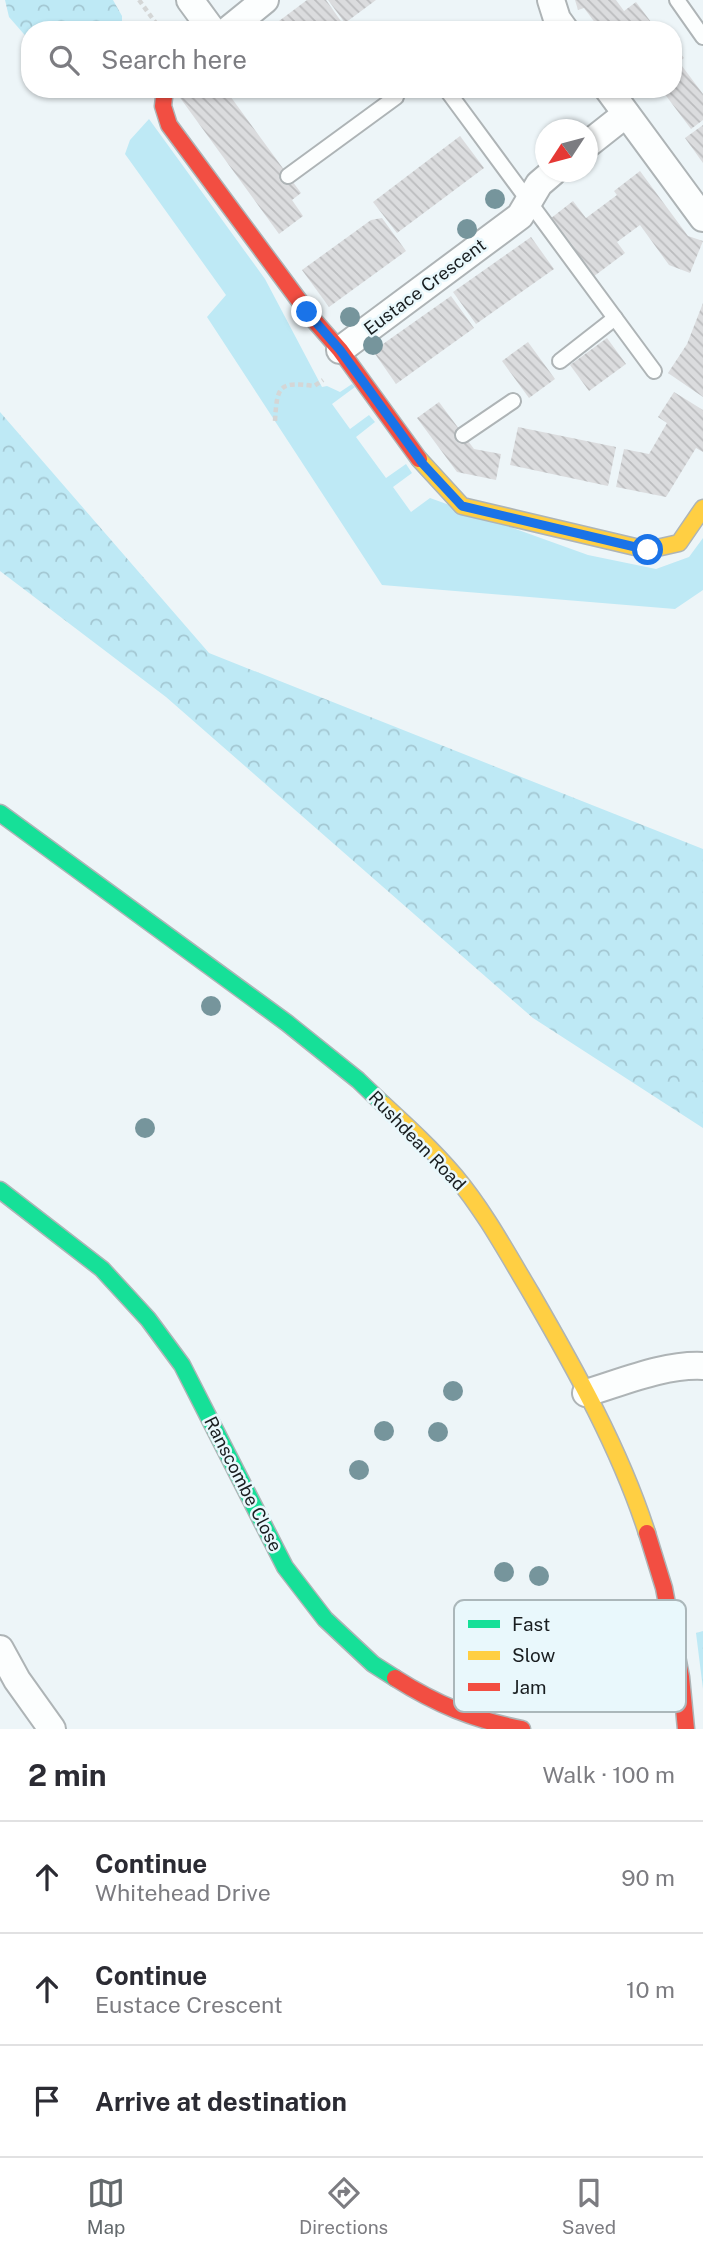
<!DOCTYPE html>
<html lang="en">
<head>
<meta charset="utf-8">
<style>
  body { margin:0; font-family:"Public Sans",sans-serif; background:#f7f7f7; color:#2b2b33 }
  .compass { position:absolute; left:535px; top:119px; width:63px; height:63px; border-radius:50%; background:#fff; box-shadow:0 2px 5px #0004; rotate:234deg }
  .stop { position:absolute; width:21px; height:21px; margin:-16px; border:5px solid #1a73e8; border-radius:50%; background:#fff }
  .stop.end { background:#1a73e8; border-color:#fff; box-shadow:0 2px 7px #0008 }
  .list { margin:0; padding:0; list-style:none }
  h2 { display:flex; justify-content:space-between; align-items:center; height:91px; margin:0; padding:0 28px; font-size:30px }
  h2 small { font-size:23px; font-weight:400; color:#7c7c81 }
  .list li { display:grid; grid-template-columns:46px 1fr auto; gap:21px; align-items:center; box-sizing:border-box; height:112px; padding:0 28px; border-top:2px solid #e1e1e2 }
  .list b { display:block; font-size:26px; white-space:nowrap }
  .list p { margin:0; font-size:23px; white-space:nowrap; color:#7c7c81 }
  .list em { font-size:23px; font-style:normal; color:#7c7c81 }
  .icon { flex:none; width:38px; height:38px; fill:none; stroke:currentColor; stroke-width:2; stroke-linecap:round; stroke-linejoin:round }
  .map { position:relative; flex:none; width:703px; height:1729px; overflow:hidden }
  .search { position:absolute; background:#fff; box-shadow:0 2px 5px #0004; left:21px; right:21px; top:21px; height:77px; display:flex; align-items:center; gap:18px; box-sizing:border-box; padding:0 24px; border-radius:28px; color:#7c7c81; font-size:26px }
  .sheet { height:427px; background:#fff }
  nav { display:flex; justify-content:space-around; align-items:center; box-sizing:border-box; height:98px; border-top:2px solid #e1e1e2; background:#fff; font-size:19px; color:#7c7c81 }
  nav a { display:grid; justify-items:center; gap:4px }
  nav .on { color:#63696c }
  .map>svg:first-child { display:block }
  .green { fill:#bee9f5 }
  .forest { fill:url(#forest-crowns) }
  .building { fill:url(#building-back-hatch) }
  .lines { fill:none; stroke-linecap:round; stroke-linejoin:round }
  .lane-casing { stroke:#aeb4b6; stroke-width:18 }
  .street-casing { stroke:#aeb4b6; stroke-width:30 }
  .fast-casing { stroke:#aeb4b6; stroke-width:19 }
  .slow-casing { stroke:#aeb4b6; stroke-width:19 }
  .jam-casing { stroke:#aeb4b6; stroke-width:19 }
  .path { stroke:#d4d6d6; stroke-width:4.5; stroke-dasharray:5 3.5; stroke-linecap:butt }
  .lane { stroke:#fcfefe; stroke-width:14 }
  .street { stroke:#fcfefe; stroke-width:26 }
  .fast { stroke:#16e098; stroke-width:16 }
  .slow { stroke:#ffcf43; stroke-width:16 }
  .jam { stroke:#f24e42; stroke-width:16 }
  .tree { fill:#76959c }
  .route { stroke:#1a73e8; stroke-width:9 }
  .labels { text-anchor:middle; stroke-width:5; stroke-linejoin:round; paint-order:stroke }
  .street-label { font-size:18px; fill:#191e20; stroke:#e9f8fc }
  .key { fill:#e9f8fc; stroke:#abb7ba; stroke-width:2 }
  .key-label { font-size:19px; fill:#191e20 }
</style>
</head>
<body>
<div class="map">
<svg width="703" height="1729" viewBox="0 0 703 1729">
  <defs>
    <pattern id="forest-crowns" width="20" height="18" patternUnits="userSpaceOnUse" patternTransform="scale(1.75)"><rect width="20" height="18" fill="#bee9f5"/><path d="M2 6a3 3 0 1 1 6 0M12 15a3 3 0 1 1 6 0" fill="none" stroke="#a3c7d2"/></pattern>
    <pattern id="building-back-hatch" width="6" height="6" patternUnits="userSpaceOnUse" patternTransform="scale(1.75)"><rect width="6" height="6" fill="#dbdcde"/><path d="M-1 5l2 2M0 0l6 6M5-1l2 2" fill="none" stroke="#bbbcbe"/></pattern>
  </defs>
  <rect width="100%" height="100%" fill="#edf5f8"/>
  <!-- green -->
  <path class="green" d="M149 119 265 279 322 387 327 386 340 392 352 384 355 387 332 404 350 429 369 415 375 422 356 437 386 478 406 464 412 473 393 487 411 512 430 498 588 555 656 569 689 557 703 538V590L675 609 382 585 207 317 226 295 125 154 130 140Z"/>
  <!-- forest -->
  <g class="forest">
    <path d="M5 0H113L122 16V28L30 30V41L9 17Z"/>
    <path d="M0 412 209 653 703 849V1128L533 1018 166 697 0 571Z"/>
    <path d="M703 1631V1689L696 1633Z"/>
  </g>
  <!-- building -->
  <g class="building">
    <path d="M307 0H326L343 24 335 30H267Z"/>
    <path d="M328 0H376L345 23Z"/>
    <path d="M575 0H616L624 11 636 2 657 30H597L599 28 584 8 578 10Z"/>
    <path d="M673 44 684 58 679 62 703 94V120L691 129 661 89H673Z"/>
    <path d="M186 89H225L301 193 292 200 303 216 279 234 178 95Z"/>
    <path d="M703 125V163L685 138Z"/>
    <path d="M460 136 484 168 397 233 373 202Z"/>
    <path d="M640 171 688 236 703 241 690 273 669 265 640 225 617 242 625 253 589 280 546 222 573 201 586 218 617 195 614 191Z"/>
    <path d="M382 218 406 251 329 307 302 270 371 220Z"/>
    <path d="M531 237 554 269 476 324 453 292Z"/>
    <path d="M451 296 474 328 396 384 373 351Z"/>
    <path d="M703 303V397L668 373 687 344Z"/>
    <path d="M607 338 626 364 589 391 570 365Z"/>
    <path d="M528 342 555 379 529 398 502 361Z"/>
    <path d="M674 392 703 410V452L696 448 666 497 616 487 624 449 649 454 667 423 658 417Z"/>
    <path d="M439 402 474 449 501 454 496 480 457 472 417 418Z"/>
    <path d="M518 427 616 447 608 486 510 465Z"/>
  </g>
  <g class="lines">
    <defs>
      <g id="lane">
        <path d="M677 0 703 37"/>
        <path d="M446 89 654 371"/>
        <path d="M288 176 396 97"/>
        <path d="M560 361 615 318"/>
        <path d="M463 435 513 401"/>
      </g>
      <g id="street">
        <path d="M190 0 212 30"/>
        <path d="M551 0 557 19 565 30"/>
        <path d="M228 30 265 0"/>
        <path d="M608 89 703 218"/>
        <path d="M588 144 626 114"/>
        <path d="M340 350 520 216 539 184 553 172"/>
        <path d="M586 1393C623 1382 664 1364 703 1366"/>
        <path d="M0 1649 17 1680 52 1729"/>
      </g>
      <g id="fast">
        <path d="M0 813 287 1023 358 1080 383 1104"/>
        <path d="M0 1190 102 1269 148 1319 182 1365 285 1567 325 1619 373 1664 395 1678"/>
      </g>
      <g id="slow">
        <path d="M419 459 462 506 648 550 679 543 703 508"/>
        <path d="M383 1104C408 1127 433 1150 455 1176 485 1212 507 1253 531 1293 575 1369 620 1449 647 1533"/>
      </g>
      <g id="jam">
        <path d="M165 89 163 106 169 125 312 318 340 350 419 459"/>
        <path d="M647 1533 664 1588 681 1677 686 1729"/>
        <path d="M395 1678C436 1704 474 1720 522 1729"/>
      </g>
    </defs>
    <!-- lane casing -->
    <use href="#lane" class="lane-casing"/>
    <!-- street casing -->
    <use href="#street" class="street-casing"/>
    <!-- fast casing -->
    <use href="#fast" class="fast-casing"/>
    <!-- slow casing -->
    <use href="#slow" class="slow-casing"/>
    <!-- jam casing -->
    <use href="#jam" class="jam-casing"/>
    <!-- path -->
    <g class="path">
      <path d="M139 0 161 30"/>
      <path d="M275 421C277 386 279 381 314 386L323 380"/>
    </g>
    <!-- lane -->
    <use href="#lane" class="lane"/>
    <!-- street -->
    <use href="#street" class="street"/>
    <!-- fast -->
    <use href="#fast" class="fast"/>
    <!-- slow -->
    <use href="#slow" class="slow"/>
    <!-- jam -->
    <use href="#jam" class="jam"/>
  </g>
  <!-- trees -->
  <g class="tree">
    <circle cx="495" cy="199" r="10"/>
    <circle cx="467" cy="229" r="10"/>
    <circle cx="350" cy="317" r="10"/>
    <circle cx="373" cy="345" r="10"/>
    <circle cx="211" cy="1006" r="10"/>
    <circle cx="145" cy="1128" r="10"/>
    <circle cx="453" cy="1391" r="10"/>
    <circle cx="384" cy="1431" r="10"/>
    <circle cx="438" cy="1432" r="10"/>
    <circle cx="359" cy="1470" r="10"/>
    <circle cx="504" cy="1572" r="10"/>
    <circle cx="539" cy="1576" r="10"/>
  </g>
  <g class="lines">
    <!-- route -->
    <path class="route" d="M307 312 340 350 423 464 462 506 648 550"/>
  </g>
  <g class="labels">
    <!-- street labels -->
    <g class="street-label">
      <text transform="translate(425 287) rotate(-37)" y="6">Eustace Crescent</text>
      <text transform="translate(417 1141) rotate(46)" y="6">Rushdean Road</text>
      <text transform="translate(243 1484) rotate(63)" y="6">Ranscombe Close</text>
    </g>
  </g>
  <!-- legend -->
  <rect x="454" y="1600" width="232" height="112" rx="10" class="key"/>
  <rect x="468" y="1620" width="32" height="8" fill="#16e098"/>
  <rect x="468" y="1651" width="32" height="9" fill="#ffcf43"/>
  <rect x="468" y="1683" width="32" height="8" fill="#f24e42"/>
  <g class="key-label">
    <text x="512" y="1631">Fast</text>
    <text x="512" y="1662">Slow</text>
    <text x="512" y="1694">Jam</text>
  </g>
</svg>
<svg class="compass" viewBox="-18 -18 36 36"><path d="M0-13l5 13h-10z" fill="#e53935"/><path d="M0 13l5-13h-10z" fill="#7c7c81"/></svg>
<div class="stop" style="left:648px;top:550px"></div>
<div class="stop end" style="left:307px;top:312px"></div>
<div class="search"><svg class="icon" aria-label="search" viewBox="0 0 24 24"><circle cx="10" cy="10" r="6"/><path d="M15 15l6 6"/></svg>Search here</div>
</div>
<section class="sheet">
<h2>2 min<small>Walk · 100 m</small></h2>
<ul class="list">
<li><svg class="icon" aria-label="ahead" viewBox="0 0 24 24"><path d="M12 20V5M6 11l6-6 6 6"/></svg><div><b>Continue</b><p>Whitehead Drive</p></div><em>90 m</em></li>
<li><svg class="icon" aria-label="ahead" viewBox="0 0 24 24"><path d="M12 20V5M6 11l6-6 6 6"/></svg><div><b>Continue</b><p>Eustace Crescent</p></div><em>10 m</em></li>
<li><svg class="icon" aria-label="arrive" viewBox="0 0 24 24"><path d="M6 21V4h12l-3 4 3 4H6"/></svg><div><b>Arrive at destination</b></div></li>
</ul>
</section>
<nav>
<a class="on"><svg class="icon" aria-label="map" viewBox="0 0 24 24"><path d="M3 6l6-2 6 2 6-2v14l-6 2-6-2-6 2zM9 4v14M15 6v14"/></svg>Map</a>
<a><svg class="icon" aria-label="directions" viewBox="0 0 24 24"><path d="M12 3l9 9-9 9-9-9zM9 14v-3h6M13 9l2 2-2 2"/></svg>Directions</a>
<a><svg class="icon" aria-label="saved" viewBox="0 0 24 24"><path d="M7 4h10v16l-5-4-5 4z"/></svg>Saved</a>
</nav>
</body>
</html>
